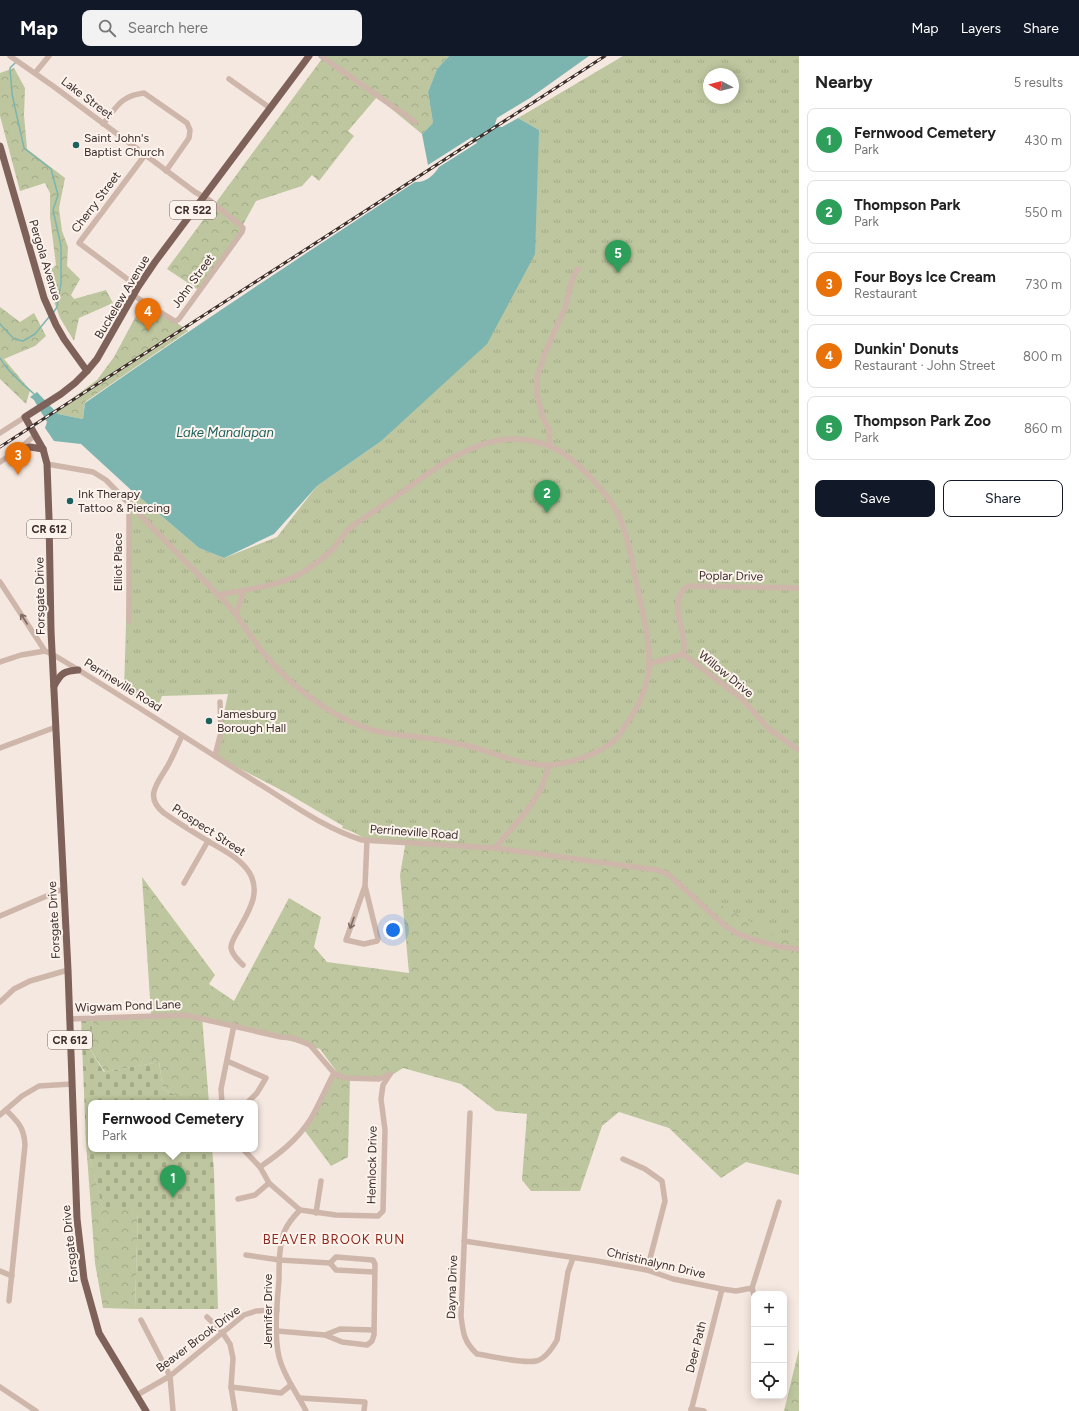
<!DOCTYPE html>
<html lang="en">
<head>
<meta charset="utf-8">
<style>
  body { margin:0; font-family:Figtree,sans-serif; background:#f2f2f2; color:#222 }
  .controls { position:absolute; right:12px; bottom:12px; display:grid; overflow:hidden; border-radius:8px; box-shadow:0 2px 10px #0003 }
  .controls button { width:36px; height:36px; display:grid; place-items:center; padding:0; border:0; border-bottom:1px solid #e0e0e0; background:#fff; color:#222; font:20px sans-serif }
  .compass { position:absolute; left:703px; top:12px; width:36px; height:36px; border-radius:50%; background:#fff; box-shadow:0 2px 10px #0003; rotate:277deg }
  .you { position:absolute; left:393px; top:874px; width:14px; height:14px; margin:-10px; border:3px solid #fff; border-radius:50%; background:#1a73e8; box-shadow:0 0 0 6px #1a73e833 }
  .badge { display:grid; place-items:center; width:26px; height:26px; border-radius:50%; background:#111827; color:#fff; font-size:13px; font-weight:700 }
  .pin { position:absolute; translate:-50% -33px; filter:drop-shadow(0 1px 2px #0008) }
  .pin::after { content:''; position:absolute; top:21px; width:14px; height:12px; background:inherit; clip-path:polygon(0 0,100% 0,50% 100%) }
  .popup { position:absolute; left:88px; top:1044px; width:170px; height:52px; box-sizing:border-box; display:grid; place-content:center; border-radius:8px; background:#fff; filter:drop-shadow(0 1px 3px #0005); font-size:13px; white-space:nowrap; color:#767676 }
  .popup b { font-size:15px; color:#222 }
  .popup::after { content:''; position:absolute; left:50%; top:100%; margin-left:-8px; border:8px solid transparent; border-top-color:#fff }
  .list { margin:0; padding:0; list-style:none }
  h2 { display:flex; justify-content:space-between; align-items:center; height:52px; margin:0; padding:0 16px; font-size:17px }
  h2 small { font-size:13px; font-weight:400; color:#767676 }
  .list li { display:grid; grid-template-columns:26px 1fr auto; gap:12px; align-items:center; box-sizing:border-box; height:64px; margin:0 8px 8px; padding:0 8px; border:1px solid #e0e0e0; border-radius:8px }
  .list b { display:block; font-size:15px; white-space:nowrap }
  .list p { margin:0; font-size:13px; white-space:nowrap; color:#767676 }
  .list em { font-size:13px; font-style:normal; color:#767676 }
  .actions { display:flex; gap:8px; padding:12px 16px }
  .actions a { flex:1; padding:9px 0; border:1px solid #111827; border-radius:8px; text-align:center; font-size:14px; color:#111827 }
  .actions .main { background:#111827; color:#fff }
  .icon { flex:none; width:22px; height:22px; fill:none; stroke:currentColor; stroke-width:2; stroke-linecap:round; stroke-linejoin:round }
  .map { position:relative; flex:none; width:799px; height:1355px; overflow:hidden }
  header { display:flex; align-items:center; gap:24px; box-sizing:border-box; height:56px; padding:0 20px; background:#111827; color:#fff }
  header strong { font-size:19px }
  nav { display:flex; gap:22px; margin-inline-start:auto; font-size:14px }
  .search { width:280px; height:36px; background:#f2f2f2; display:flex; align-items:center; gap:10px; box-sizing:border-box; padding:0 14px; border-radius:8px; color:#767676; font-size:15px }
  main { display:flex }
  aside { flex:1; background:#fff }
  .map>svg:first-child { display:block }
  .forest { fill:url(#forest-crowns) }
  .cemetery { fill:url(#cemetery-stones) }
  .park { fill:url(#park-tufts); fill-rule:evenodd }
  .water { fill:#7cb5b0 }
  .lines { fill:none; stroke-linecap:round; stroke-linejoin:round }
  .stream { stroke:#7cb5b0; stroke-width:1.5 }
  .minor { stroke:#cfb6aa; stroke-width:5.5 }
  .major { stroke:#7e625a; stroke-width:7 }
  .rail-casing { stroke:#3c2d2a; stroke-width:3 }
  .rail { stroke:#fcf3ed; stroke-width:1.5; stroke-dasharray:4.5; stroke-linecap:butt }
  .oneway { stroke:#7e6b64 }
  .poi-dot { fill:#1c615d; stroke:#fcf3ed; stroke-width:1.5 }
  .labels { text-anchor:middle; stroke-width:4; stroke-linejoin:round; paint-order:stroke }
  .shield { fill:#fcf3ed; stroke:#766864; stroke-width:1 }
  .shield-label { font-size:11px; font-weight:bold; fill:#3c2d2a }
  .street-label { font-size:12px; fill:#3c2d2a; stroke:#fcf3ed }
  .poi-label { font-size:12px; fill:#3c2d2a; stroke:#fcf3ed; text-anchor:start }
  .water-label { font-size:13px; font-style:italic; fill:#1c615d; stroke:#fcf3ed }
  .neighbourhood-label { font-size:13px; letter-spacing:1px; fill:#91291c; stroke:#fcf3ed }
</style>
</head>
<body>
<header>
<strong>Map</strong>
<div class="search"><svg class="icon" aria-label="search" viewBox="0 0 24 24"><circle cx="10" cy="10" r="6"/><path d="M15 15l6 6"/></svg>Search here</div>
<nav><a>Map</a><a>Layers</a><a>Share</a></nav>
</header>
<main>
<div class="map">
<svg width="799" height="1355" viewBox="0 0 799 1355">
  <defs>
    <pattern id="forest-crowns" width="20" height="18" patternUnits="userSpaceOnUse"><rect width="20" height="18" fill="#bdc69e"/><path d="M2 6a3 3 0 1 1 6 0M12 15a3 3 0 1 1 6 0" fill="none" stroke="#a3aa88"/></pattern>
    <pattern id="cemetery-stones" width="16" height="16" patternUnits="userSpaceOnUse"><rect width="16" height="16" fill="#bdc69e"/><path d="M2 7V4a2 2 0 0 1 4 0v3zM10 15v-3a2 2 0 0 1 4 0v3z" fill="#a3aa88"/></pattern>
    <pattern id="park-tufts" width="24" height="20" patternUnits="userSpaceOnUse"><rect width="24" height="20" fill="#bdc69e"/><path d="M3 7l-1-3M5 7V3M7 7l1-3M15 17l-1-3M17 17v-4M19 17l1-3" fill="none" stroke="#a3aa88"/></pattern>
  </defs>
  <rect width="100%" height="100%" fill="#f5e8e0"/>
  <!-- forest -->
  <g class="forest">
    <path d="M324 0H449L437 13 428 36 433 67 422 78 377 41 348 75 354 80 319 125 312 119 302 130 256 145 226 200 200 235 167 213Z"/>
    <path d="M14 12 25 32 24 59 27 93 65 122 59 152 62 175 68 191 67 210 80 223 71 239 74 243 106 234 113 247 79 262 74 285 60 262 51 237 46 219 56 209 50 161V137L45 127 20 135 0 60V17Z"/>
    <path d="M799 143V1119L746 1106 721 1122 669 1072 619 1056 602 1070 580 1135H531L522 1124 527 1058 496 1055 461 1028 403 1012 386 1023 350 1022 348 1101 331 1110 305 1075 337 1016 320 993 202 961 209 1047H178L177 1040 163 1033 159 1006 105 1016 90 993 93 961 151 958 142 821 215 919 209 928 234 945 289 842 321 861 314 891 327 906 409 917 400 819 406 784 359 778 342 772 351 749Z"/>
    <path d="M145 243 188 275 85 346 83 363 58 358 55 355 97 324 114 301Z"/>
    <path d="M0 251 20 266 34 257 46 280 35 290 4 303 30 334 26 348 0 323Z"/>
    <path d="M86 1086 103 1153 138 1154 135 1253 103 1252 95 1207Z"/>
    <path d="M799 1293V1355H784Z"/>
  </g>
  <!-- cemetery -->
  <path class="cemetery" d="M93 961 90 993 104 1016 159 1006 163 1033 177 1040 178 1047H91V1093H212L214 1115 218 1253H135L138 1154H103L86 1086 81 962Z"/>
  <!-- park -->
  <path class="park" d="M623 0H799V884H782L668 818 495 792 367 784 285 736 215 700 228 638 162 640 157 653 124 635 130 433 199 492 224 502 277 481 317 430 380 386 539 74 518 62ZM709 18H733V42H709Z"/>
  <!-- water -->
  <path class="water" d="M449 0H589L530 42 497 62 495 68 498 71H502L518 62 539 74 535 198 487 288 380 386 317 430 274 478 224 502 199 492 130 433 81 388 54 385 45 372 47 366 34 344 30 341 37 336 58 358 83 363 85 347C194 271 304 198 415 126 426 127 434 119 439 111L477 87 472 81 428 109 422 78 433 67 428 36 437 13Z"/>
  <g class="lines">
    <!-- stream -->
    <g class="stream">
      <path d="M16 6 10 12 12 38 24 92 51 113 58 139 53 154 61 190V227L57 251 53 257"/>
      <path d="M0 268 14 283 23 285 35 278 49 261"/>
      <path d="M0 302C8 316 22 327 34 338"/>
    </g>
    <!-- minor -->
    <g class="minor">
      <path d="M10 0 53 30 195 136 209 144 240 169 243 172 242 176 179 263 176 265 173 264 133 239"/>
      <path d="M321 0 415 66"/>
      <path d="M35 17 49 0"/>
      <path d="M229 23 270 52"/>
      <path d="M103 68C117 51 120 40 144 37L187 67 190 74 189 82 166 115"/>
      <path d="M138 231 79 187 145 99"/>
      <path d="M0 377 25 361"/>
      <path d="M550 390 549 373 543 362 537 339V321L545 297 565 252 571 227 576 215 579 213"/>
      <path d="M0 406 18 394 35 379"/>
      <path d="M47 408 93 416 106 424 218 539C237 556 249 579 265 599 280 617 298 633 318 647 337 660 358 671 381 676 399 680 417 680 434 683 446 685 458 688 469 690 495 697 522 710 549 709 570 708 600 697 615 684 619 680 622 674 625 670 638 652 648 632 649 610 650 585 643 558 638 534 633 511 630 487 621 465 613 441 573 399 549 390 540 386 529 384 520 383 471 381 432 415 394 442 380 452 364 461 350 472 343 478 338 488 331 495 323 503 312 510 303 516 281 530 243 534 218 539"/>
      <path d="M129 448V565"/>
      <path d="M0 526 45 595"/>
      <path d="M236 558 244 534"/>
      <path d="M683 598C684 594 684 590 684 586 681 567 669 542 688 530L799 532"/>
      <path d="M0 606 21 599 45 595 52 598C123 640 191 686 261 729 293 749 326 773 362 784L495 792 657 814 668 818 724 869 738 878 758 885 781 891 799 893"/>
      <path d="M649 608 683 598 741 642 769 673 799 694"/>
      <path d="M182 680C177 690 173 701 167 711 157 728 144 741 164 757 178 767 193 776 208 785 222 794 239 801 249 816 262 837 248 856 238 875 235 880 231 886 231 892 232 899 239 905 243 909"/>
      <path d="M0 692 56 671"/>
      <path d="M215 700 221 676 220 646"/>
      <path d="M495 792C511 772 531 754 542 730 545 723 547 716 549 709"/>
      <path d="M184 827 208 785"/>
      <path d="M365 830 378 883 377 885 364 888 346 884 365 830 367 784"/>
      <path d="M0 860 63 833"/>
      <path d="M0 946 14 933 30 925 68 914"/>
      <path d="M69 963 185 959 281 981 293 982 310 989 334 1017 344 1022 379 1023 390 1018"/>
      <path d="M227 1005 266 1022 257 1037 247 1047"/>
      <path d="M222 1047 221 1033 234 969"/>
      <path d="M6 1054C18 1066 24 1071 25 1089L9 1245"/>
      <path d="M470 1057 461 1260C463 1277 464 1286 477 1298 491 1300 524 1308 536 1305 545 1303 553 1291 557 1284L568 1216 573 1202"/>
      <path d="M0 1059 22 1040 39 1030 72 1028"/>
      <path d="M243 1093 260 1111 269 1127 300 1154 336 1159 378 1160 383 1155 385 1074 381 1043 383 1029 390 1018"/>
      <path d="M623 1103 645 1113 662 1125 665 1145 647 1214"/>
      <path d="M260 1111C279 1098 297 1084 310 1064 319 1049 326 1032 334 1017"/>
      <path d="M238 1143 255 1139 269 1127"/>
      <path d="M300 1154C294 1160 288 1167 284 1176 279 1191 279 1208 279 1224 277 1247 274 1279 279 1301 284 1321 297 1337 306 1355"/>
      <path d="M316 1157 321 1125"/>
      <path d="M464 1185 597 1205 647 1214 673 1223 722 1233 736 1235 752 1232 779 1146"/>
      <path d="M246 1199 280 1204 330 1207 336 1201 373 1204 375 1208 374 1279 372 1285 367 1289 342 1286 325 1279 277 1275"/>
      <path d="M330 1207 336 1214 374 1216"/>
      <path d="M0 1215 12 1220"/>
      <path d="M752 1232 754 1239"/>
      <path d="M207 1261 222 1276 230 1288 233 1302 231 1331 235 1355"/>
      <path d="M141 1264 170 1320 173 1355"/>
      <path d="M325 1279 340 1273 374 1274"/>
      <path d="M0 1331 36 1355"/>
      <path d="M231 1331 281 1337 291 1329"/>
      <path d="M137 1339 170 1320 244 1259 256 1255 277 1254"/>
      <path d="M299 1342 365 1346 364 1355"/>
      <path d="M691 1353 704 1355"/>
      <path d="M691 1355 722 1233"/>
    </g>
    <!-- major -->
    <g class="major">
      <path d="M0 90 44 242 56 269 64 283 87 315"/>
      <path d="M18 394 30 391 43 393"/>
      <path d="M54 630C61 617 64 615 78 614"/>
      <path d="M146 1355 99 1277 84 1223 77 1163 68 914 51 575 49 462 47 408 43 393 25 361 61 338 75 327 87 315 97 303 138 231 155 206 309 0"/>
    </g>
    <defs>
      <path id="rail" d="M0 391 605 0"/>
    </defs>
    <!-- rail casing -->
    <use href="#rail" class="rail-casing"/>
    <!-- rail -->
    <use href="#rail" class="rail"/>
  </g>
  <!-- one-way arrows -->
  <defs><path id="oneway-shaft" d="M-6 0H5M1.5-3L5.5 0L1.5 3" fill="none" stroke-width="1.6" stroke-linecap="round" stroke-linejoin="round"/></defs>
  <g class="oneway">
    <use href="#oneway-shaft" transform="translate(24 563) rotate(-123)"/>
    <use href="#oneway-shaft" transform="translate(352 867) rotate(109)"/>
  </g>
  <!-- markers -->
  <g class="poi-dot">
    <circle cx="76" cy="89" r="4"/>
    <circle cx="70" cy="445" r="4"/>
    <circle cx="209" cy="665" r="4"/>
  </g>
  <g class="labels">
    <!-- shield labels -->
    <g class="shield">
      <rect x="170" y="145" width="46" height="18" rx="3"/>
      <rect x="27" y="464" width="44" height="18" rx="3"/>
      <rect x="48" y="975" width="44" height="18" rx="3"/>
    </g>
    <g class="shield-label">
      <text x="193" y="158">CR 522</text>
      <text x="49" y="477">CR 612</text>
      <text x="70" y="988">CR 612</text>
    </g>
    <!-- street labels -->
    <g class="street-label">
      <text transform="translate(87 42) rotate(37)" y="4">Lake Street</text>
      <text transform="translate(96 146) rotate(-53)" y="4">Cherry Street</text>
      <text transform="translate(45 204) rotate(73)" y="4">Pergola Avenue</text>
      <text transform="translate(193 225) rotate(-54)" y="4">John Street</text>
      <text transform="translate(122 241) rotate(-59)" y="4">Buckelew Avenue</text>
      <text transform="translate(118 506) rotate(-90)" y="4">Elliot Place</text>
      <text transform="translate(731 520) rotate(1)" y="4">Poplar Drive</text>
      <text transform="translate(40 540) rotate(-91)" y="4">Forsgate Drive</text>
      <text transform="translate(726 618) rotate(39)" y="4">Willow Drive</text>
      <text transform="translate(123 629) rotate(32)" y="4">Perrineville Road</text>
      <text transform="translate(209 774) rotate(33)" y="4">Prospect Street</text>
      <text transform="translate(414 776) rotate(4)" y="4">Perrineville Road</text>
      <text transform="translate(54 864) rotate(-93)" y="4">Forsgate Drive</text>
      <text transform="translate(128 950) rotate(-2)" y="4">Wigwam Pond Lane</text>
      <text transform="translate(372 1109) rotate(-89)" y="4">Hemlock Drive</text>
      <text transform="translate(70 1188) rotate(-96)" y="4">Forsgate Drive</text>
      <text transform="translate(656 1207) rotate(13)" y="4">Christinalynn Drive</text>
      <text transform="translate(452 1231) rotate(-88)" y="4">Dayna Drive</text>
      <text transform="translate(268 1255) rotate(-90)" y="4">Jennifer Drive</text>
      <text transform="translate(198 1283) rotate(-37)" y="4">Beaver Brook Drive</text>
      <text transform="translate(696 1291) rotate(-76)" y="4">Deer Path</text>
    </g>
    <!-- poi labels -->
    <g class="poi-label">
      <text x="84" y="86">Saint John's<tspan x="84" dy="14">Baptist Church</tspan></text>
      <text x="78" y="442">Ink Therapy<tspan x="78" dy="14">Tattoo &amp; Piercing</tspan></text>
      <text x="217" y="662">Jamesburg<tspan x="217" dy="14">Borough Hall</tspan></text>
    </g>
    <!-- water labels -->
    <g class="water-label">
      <text x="225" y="381">Lake Manalapan</text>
    </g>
    <!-- neighbourhood labels -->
    <g class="neighbourhood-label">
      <text x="334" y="1188">BEAVER BROOK RUN</text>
    </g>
  </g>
</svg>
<div class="controls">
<button>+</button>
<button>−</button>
<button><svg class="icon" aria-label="locate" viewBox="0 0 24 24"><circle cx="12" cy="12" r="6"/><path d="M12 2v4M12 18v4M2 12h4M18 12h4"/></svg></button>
</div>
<svg class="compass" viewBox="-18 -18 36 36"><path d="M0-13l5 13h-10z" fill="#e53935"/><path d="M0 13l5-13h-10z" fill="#767676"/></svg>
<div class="you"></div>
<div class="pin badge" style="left:173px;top:1142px;background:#2e9e5b">1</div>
<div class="popup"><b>Fernwood Cemetery</b>Park</div>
<div class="pin badge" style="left:547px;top:457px;background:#2e9e5b">2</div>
<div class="pin badge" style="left:18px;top:419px;background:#e8710a">3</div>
<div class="pin badge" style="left:148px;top:275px;background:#e8710a">4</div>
<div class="pin badge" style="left:618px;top:217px;background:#2e9e5b">5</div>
</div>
<aside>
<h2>Nearby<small>5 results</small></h2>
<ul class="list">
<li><span class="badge" style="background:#2e9e5b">1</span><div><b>Fernwood Cemetery</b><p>Park</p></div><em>430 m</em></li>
<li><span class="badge" style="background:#2e9e5b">2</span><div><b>Thompson Park</b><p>Park</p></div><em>550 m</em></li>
<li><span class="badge" style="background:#e8710a">3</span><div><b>Four Boys Ice Cream</b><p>Restaurant</p></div><em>730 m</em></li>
<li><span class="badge" style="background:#e8710a">4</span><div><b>Dunkin' Donuts</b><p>Restaurant · John Street</p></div><em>800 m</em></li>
<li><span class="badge" style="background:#2e9e5b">5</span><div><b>Thompson Park Zoo</b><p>Park</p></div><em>860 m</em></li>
</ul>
<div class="actions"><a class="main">Save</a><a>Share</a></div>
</aside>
</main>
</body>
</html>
